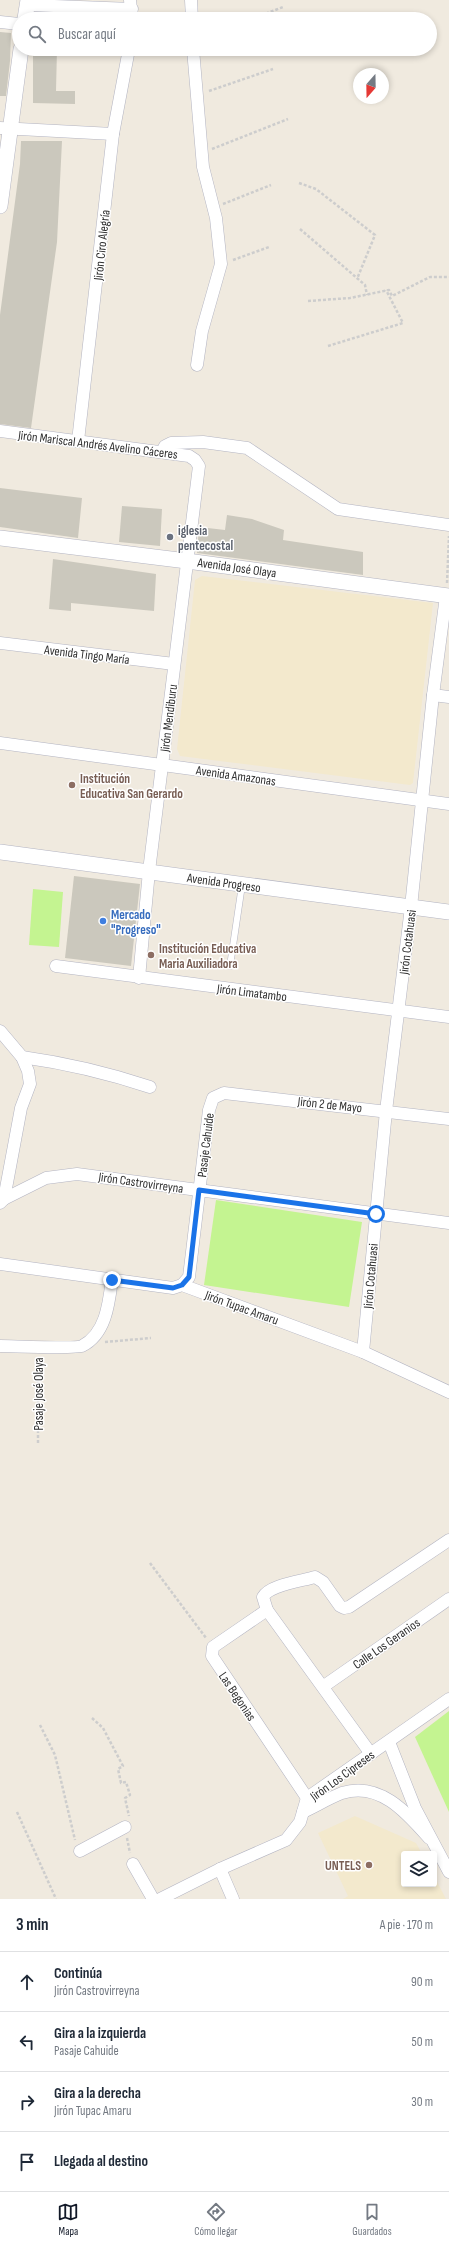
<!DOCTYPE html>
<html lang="es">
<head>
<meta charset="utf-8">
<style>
  body { margin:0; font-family:"Sofia Sans Condensed",sans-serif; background:#f2f2f3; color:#1f2937 }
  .controls { position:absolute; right:12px; bottom:12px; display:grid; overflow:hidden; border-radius:4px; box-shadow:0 2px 6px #0003 }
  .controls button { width:36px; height:36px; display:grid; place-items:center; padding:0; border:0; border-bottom:1px solid #e0e1e3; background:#fff; color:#1f2937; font:20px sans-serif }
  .compass { position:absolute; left:353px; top:68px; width:36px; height:36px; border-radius:50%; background:#fff; box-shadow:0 2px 6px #0003; rotate:200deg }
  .stop { position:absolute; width:12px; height:12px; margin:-9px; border:3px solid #1a73e8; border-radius:50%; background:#fff }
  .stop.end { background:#1a73e8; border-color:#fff; box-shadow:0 1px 4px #0008 }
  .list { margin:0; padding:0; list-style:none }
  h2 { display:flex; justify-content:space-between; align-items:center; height:52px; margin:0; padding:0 16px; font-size:17px }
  h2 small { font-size:13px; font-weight:400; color:#747a83 }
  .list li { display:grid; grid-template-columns:26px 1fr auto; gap:12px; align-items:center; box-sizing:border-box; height:60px; padding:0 16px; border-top:1px solid #e0e1e3 }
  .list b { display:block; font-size:15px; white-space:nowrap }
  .list p { margin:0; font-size:13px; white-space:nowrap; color:#747a83 }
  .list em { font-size:13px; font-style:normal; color:#747a83 }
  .icon { flex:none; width:22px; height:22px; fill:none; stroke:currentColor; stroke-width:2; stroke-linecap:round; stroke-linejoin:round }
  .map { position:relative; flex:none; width:449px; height:1899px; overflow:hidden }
  .search { position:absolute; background:#fff; box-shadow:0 2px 6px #0003; left:12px; right:12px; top:12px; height:44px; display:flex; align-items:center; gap:10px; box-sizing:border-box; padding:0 14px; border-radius:22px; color:#747a83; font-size:15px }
  .sheet { height:292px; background:#fff }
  nav { display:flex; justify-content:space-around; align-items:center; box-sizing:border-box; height:56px; border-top:1px solid #e0e1e3; background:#fff; font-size:11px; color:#747a83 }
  nav a { display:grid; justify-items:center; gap:2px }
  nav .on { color:#111827 }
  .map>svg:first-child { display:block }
  .education { fill:#f3e9cd }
  .pitch { fill:#c4f491 }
  .building { fill:#cbc8bd }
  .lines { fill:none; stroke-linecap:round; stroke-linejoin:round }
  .service-casing { stroke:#b3b4c2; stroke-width:7 }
  .minor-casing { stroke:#b3b4c2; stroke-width:13 }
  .tertiary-casing { stroke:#b3b4c2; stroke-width:16 }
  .path { stroke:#cdcdcd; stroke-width:2.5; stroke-dasharray:3 2; stroke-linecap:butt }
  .service { stroke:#fff; stroke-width:6 }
  .minor { stroke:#fff; stroke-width:12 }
  .tertiary { stroke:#fff; stroke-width:15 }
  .route { stroke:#1a73e8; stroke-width:5 }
  .worship-dot { fill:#6b7280; stroke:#fff; stroke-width:1.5 }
  .education-dot { fill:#8d6e63; stroke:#fff; stroke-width:1.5 }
  .shop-dot { fill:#3f7fe0; stroke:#fff; stroke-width:1.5 }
  .labels { text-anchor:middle; stroke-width:3; stroke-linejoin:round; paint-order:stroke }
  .street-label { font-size:13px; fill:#2e2e2e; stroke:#fff }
  .worship-label { font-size:13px; font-weight:bold; fill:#5b616d; stroke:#fff; text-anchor:start }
  .education-label { font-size:13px; font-weight:bold; fill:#785e54; stroke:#fff; text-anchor:start }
  .shop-label { font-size:13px; font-weight:bold; fill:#366cbe; stroke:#fff; text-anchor:start }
</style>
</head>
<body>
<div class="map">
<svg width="449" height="1899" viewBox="0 0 449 1899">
  <rect width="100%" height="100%" fill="#f0eadf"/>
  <!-- education -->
  <g class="education">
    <path d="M202 576 433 603 413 783 410 785 180 756 177 749 195 580Z"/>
    <path d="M355 1816 416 1843 422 1854H404V1884H434V1876L446 1899H343L348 1896 318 1833Z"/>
  </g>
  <!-- pitch -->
  <g class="pitch">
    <path d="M33 889 63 892 59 947 29 945Z"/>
    <path d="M216 1200 362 1222 349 1307 204 1285Z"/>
    <path d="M449 1711V1812L415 1737Z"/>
  </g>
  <!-- building -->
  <g class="building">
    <path d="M0 32 11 33 10 61 6 96H0Z"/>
    <path d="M33 49H57L56 91H75V104L33 103Z"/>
    <path d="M21 141H62L57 242 31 428 0 424V315L20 164Z"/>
    <path d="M0 488 82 498 78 538 0 527Z"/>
    <path d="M122 506 162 509 160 546 119 542Z"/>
    <path d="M227 515 252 519 284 530 283 540 363 552V575L197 553 199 527 225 530Z"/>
    <path d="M53 559 156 574 154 611 71 603V611L49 609Z"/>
    <path d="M74 876 140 884 131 966 65 958Z"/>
  </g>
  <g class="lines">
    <defs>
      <path id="service" d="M230 966 242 885"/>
      <g id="minor">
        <path d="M130 0 132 19"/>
        <path d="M191 0 192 19"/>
        <path d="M28 5 132 9"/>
        <path d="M0 22 19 24"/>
        <path d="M193 49 203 167 216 218 221 264 202 331 197 365"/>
        <path d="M0 128 113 134"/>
        <path d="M0 431 189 456 195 460 199 466 149 871 139 978"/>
        <path d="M78 441 113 134 129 49"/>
        <path d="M162 452 165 446 171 443 203 442 247 448 338 509 449 525"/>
        <path d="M0 643 174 664"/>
        <path d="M433 695 449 697"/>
        <path d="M0 743 449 804"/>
        <path d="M56 966 449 1017"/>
        <path d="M0 1031 22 1057 28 1071 30 1084 21 1108 4 1199 0 1203"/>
        <path d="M22 1057C65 1063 108 1073 150 1087"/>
        <path d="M4 1199 46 1178 77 1174 449 1223"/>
        <path d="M0 1264 173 1288 182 1285 363 1352 449 1392"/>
        <path d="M182 1285 189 1277 209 1110 213 1098 224 1093 449 1119"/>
        <path d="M0 1346C12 1346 76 1349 82 1346 106 1334 109 1303 112 1279"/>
        <path d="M363 1352 386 1111 411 907 433 695 446 596"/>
        <path d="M267 1610 213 1647 212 1656 307 1798"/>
        <path d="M324 1686 449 1599"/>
        <path d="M389 1742 415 1808 449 1872"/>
        <path d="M371 1754 267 1610 263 1597C269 1585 302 1581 315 1577L323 1582 340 1606 344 1608 349 1607 449 1540"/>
        <path d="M303 1812C316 1806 329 1798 342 1793 380 1781 407 1813 429 1838"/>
        <path d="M80 1851 125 1827"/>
        <path d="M133 1864 153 1899"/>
        <path d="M220 1869 233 1899"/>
        <path d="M160 1899 220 1869 286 1840 300 1822 307 1798 449 1699"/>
      </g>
      <g id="tertiary">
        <path d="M25 19 28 0"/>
        <path d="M0 206 21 49"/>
        <path d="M0 538 187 561 449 596"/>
        <path d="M0 852 449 912"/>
      </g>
    </defs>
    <!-- service casing -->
    <use href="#service" class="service-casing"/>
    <!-- minor casing -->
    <use href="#minor" class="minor-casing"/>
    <!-- tertiary casing -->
    <use href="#tertiary" class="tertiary-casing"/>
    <!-- path -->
    <g class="path">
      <path d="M252 19 283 7"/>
      <path d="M209 91 273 69"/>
      <path d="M212 149 288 119"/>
      <path d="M299 183 316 189 375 235 357 279"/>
      <path d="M223 204 271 185"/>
      <path d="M300 229 365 285 367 295"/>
      <path d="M233 260 269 247"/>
      <path d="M308 301 350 298 389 290 392 296 430 277H449"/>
      <path d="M328 346 403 323 386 290"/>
      <path d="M447 583 449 536"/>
      <path d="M105 1342 151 1338"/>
      <path d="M38 1443V1359"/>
      <path d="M150 1563 206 1638"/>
      <path d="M92 1718 103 1728 123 1766 118 1769 121 1783 126 1782 130 1795 125 1798 129 1816"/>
      <path d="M40 1725 55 1755 75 1840"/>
      <path d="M17 1812 56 1899"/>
      <path d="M127 1838 130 1853"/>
    </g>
    <!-- service -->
    <use href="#service" class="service"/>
    <!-- minor -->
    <use href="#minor" class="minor"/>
    <!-- tertiary -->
    <use href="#tertiary" class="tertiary"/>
  </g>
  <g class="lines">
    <!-- route -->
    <path class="route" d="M112 1280 173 1288 182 1285 189 1277 199 1190 376 1214"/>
  </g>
  <!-- markers -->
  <circle class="worship-dot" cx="170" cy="537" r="4"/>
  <g class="education-dot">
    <circle cx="72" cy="785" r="4"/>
    <circle cx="151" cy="955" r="4"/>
    <circle cx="369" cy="1865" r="4"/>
  </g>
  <circle class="shop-dot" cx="103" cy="921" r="4"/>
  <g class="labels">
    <!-- street labels -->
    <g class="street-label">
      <text transform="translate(101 245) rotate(-84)" y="5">Jirón Ciro Alegría</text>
      <text transform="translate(98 444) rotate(7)" y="5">Jirón Mariscal Andrés Avelino Cáceres</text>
      <text transform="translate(237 567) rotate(8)" y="5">Avenida José Olaya</text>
      <text transform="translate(87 654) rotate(7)" y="5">Avenida Tingo María</text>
      <text transform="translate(168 718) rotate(-83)" y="5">Jirón Mendiburu</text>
      <text transform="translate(236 775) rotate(8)" y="5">Avenida Amazonas</text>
      <text transform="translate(224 882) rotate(8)" y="5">Avenida Progreso</text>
      <text transform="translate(407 942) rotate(-83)" y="5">Jirón Cotahuasi</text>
      <text transform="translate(252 992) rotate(7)" y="5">Jirón Limatambo</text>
      <text transform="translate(330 1104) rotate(6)" y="5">Jirón 2 de Mayo</text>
      <text transform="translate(205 1145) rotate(-83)" y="5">Pasaje Cahuide</text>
      <text transform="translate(141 1182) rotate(8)" y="5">Jirón Castrovirreyna</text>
      <text transform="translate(370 1276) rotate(-85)" y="5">Jirón Cotahuasi</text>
      <text transform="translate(242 1307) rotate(20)" y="5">Jirón Tupac Amaru</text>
      <text transform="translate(38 1394) rotate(-90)" y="5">Pasaje José Olaya</text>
      <text transform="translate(386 1643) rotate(-35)" y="5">Calle Los Geranios</text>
      <text transform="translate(238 1696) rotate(56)" y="5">Las Begonias</text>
      <text transform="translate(342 1775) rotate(-36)" y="5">Jirón Los Cipreses</text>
    </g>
    <!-- worship labels -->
    <g class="worship-label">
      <text x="178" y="535">iglesia<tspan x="178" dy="15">pentecostal</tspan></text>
    </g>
    <!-- education labels -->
    <g class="education-label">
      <text x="80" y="783">Institución<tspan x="80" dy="15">Educativa San Gerardo</tspan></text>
      <text x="159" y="953">Institución Educativa<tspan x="159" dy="15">Maria Auxiliadora</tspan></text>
      <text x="361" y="1870" text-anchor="end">UNTELS</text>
    </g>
    <!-- shop labels -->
    <g class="shop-label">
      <text x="111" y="919">Mercado<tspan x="111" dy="15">"Progreso"</tspan></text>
    </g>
  </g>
</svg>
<div class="controls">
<button><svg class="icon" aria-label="layers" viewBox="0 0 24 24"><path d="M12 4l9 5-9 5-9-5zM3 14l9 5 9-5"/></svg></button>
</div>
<svg class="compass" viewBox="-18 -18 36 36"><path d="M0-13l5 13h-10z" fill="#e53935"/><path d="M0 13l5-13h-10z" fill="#747a83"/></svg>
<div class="stop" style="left:376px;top:1214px"></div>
<div class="stop end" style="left:112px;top:1280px"></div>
<div class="search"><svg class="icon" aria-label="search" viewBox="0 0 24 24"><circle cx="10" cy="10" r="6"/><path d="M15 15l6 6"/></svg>Buscar aquí</div>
</div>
<section class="sheet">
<h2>3 min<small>A pie · 170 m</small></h2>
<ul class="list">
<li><svg class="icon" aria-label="ahead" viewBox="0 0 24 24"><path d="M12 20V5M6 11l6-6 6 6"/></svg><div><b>Continúa</b><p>Jirón Castrovirreyna</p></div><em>90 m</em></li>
<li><svg class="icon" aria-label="left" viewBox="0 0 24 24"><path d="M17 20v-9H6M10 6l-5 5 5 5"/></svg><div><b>Gira a la izquierda</b><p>Pasaje Cahuide</p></div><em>50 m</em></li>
<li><svg class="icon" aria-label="right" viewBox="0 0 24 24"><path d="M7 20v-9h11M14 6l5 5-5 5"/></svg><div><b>Gira a la derecha</b><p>Jirón Tupac Amaru</p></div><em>30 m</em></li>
<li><svg class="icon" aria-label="arrive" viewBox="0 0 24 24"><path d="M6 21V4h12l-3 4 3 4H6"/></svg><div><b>Llegada al destino</b></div></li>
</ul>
</section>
<nav>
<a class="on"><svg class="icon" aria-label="map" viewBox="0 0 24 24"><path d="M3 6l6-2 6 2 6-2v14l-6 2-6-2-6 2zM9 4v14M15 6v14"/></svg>Mapa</a>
<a><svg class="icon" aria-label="directions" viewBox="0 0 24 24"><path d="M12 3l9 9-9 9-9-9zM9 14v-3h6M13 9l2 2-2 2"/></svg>Cómo llegar</a>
<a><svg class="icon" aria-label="saved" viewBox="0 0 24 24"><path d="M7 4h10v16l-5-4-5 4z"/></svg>Guardados</a>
</nav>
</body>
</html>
